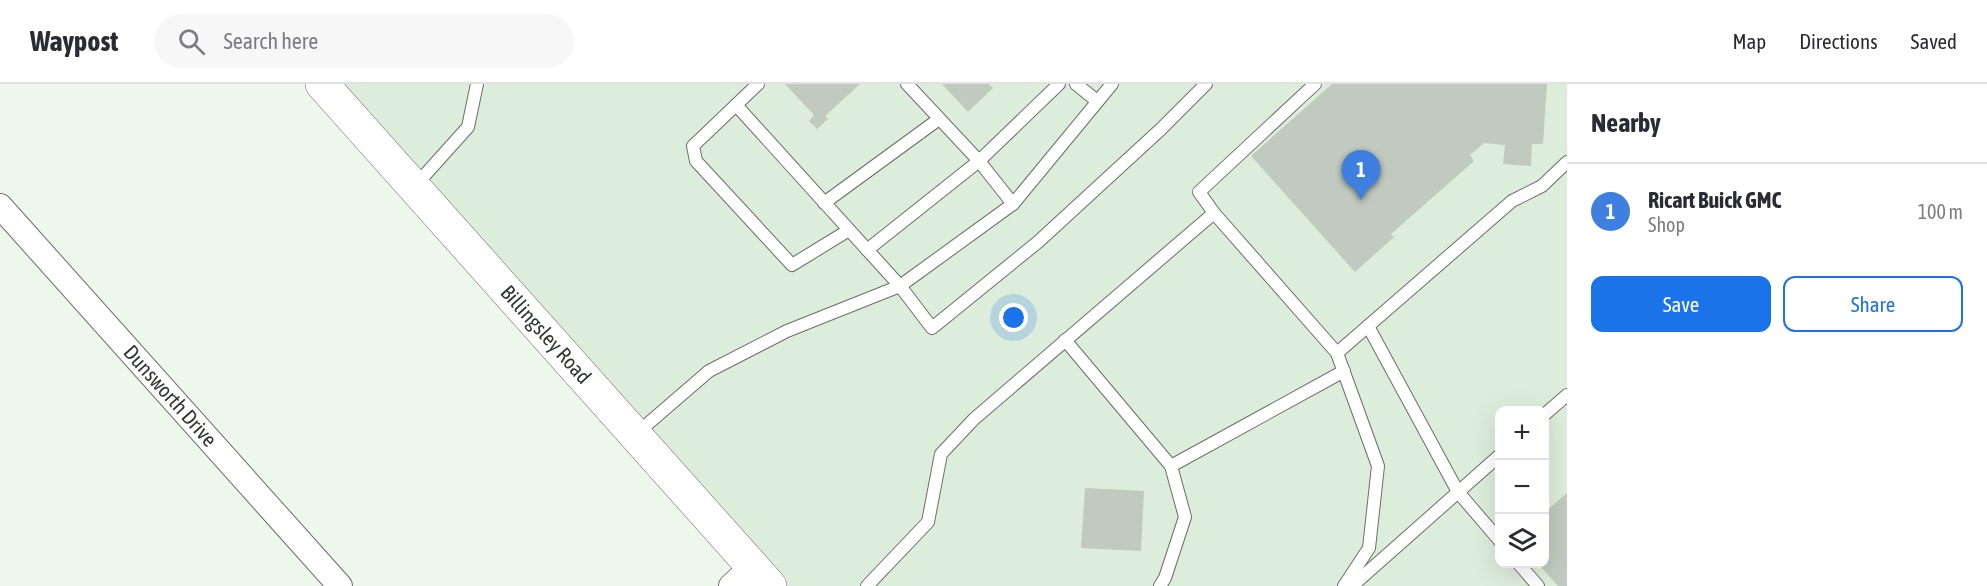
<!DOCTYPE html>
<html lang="en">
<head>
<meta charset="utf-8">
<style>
  body { margin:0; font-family:"Asap Condensed",sans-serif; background:#f7f7f7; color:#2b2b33 }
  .controls { position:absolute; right:18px; bottom:18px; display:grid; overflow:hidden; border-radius:12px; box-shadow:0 6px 24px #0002 }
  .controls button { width:54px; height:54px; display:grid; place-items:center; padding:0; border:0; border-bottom:2px solid #e1e1e2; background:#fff; color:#2b2b33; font:30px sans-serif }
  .you { position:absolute; left:1014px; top:234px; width:21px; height:21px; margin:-15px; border:4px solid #fff; border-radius:50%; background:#1a73e8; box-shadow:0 0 0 9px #1a73e833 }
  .badge { display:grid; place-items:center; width:39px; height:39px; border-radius:50%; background:#1a73e8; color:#fff; font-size:20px; font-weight:700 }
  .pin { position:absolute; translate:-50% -50px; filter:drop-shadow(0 2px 3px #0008) }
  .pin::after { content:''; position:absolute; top:32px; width:21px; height:18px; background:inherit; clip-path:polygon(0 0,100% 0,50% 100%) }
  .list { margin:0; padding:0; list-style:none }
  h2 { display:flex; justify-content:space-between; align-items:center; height:78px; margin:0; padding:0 24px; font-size:26px }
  h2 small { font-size:20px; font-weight:400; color:#7c7c81 }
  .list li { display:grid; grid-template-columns:39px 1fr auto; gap:18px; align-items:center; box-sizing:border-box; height:96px; padding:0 24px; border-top:2px solid #e1e1e2 }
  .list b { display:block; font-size:22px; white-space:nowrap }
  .list p { margin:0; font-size:20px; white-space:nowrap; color:#7c7c81 }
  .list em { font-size:20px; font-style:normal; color:#7c7c81 }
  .actions { display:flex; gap:12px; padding:18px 24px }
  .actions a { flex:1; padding:14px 0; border:2px solid #1a73e8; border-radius:12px; text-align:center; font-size:21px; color:#1a73e8 }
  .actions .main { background:#1a73e8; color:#fff }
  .icon { flex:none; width:33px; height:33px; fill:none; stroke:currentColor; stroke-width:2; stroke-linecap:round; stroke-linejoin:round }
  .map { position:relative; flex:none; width:1567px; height:502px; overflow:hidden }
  header { display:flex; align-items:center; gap:36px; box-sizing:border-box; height:84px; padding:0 30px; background:#fff; border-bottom:2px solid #e1e1e2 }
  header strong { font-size:28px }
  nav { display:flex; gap:33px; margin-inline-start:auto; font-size:21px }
  .search { width:420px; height:54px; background:#f7f7f7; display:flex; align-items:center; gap:15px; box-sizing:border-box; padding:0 21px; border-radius:33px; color:#7c7c81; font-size:22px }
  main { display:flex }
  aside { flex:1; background:#fff }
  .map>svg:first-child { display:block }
  .built { fill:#ddeddb; fill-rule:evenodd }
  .building { fill:#c0cabf }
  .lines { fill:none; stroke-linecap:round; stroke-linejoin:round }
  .lane-casing { stroke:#677066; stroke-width:14 }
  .street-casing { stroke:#677066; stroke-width:26 }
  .secondary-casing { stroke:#677066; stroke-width:34 }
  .lane { stroke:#fff; stroke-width:12 }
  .street { stroke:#fff; stroke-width:24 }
  .secondary { stroke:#fff; stroke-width:33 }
  .labels { text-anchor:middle; stroke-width:4.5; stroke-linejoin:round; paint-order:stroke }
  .street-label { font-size:21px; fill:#333733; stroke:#fff }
</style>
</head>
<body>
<header>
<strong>Waypost</strong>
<div class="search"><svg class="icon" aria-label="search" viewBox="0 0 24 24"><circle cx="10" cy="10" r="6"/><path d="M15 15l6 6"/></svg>Search here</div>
<nav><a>Map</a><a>Directions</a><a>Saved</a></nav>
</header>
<main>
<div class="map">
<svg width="1567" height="502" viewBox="0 0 1567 502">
  <rect width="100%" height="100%" fill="#edf7ec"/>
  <!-- built -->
  <path class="built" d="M322 0H1567V502H731L752 483ZM1500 326H1544V480H1500Z"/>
  <!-- building -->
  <g class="building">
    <path d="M785 0H860L825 32 828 35 817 45 809 37 814 31Z"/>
    <path d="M942 0H989L993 4 968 28Z"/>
    <path d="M1332 0H1547L1543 60H1532L1531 82 1503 80 1505 61 1484 59 1470 71 1474 77 1391 150 1394 153 1355 188 1251 72Z"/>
    <path d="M1085 404 1144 407 1141 467 1081 464Z"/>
    <path d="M1567 409V502H1558L1538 480H1544V429Z"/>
  </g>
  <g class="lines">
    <defs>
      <g id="lane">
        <path d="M758 0 693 62 696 77 792 181 849 146"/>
        <path d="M1076 0 1097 17"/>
        <path d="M736 21 900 202 932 244 1038 158 1161 45 1206 0"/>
        <path d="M415 102 468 43 477 0"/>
        <path d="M824 119 939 35"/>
        <path d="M1013 120 979 77 1059 0"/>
        <path d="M1214 129 1199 108 1315 0"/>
        <path d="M867 166 979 77 907 0"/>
        <path d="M1368 242 1458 408 1500 457"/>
        <path d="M1065 256 1171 382 1185 433 1165 494 1160 502"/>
        <path d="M1544 331 1567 311"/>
        <path d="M636 350 709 287 787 247 900 202 1013 120 1112 0"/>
        <path d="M1171 382 1344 287"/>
        <path d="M1519 480 1538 502"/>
        <path d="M867 502 928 438 941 370 974 335 1214 129 1337 269"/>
        <path d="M1344 502 1369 464 1378 382 1337 269 1512 117 1542 102 1567 78"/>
        <path d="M1352 502 1500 371"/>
      </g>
      <g id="street">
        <path id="s1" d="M0 122 340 502"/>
        <path d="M731 502 753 482"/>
      </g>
      <g id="secondary">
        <path id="s2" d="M322 0 770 502"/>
      </g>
    </defs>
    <!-- lane casing -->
    <use href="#lane" class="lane-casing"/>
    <!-- street casing -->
    <use href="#street" class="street-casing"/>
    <!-- secondary casing -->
    <use href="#secondary" class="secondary-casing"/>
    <!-- lane -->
    <use href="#lane" class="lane"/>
    <!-- street -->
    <use href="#street" class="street"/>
    <!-- secondary -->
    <use href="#secondary" class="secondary"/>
  </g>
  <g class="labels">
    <!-- street labels -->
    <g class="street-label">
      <text dy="7" stroke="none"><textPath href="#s2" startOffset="336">Billingsley Road</textPath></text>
      <text dy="7" stroke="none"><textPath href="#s1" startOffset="255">Dunsworth Drive</textPath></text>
    </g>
  </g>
</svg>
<div class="controls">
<button>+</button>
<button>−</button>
<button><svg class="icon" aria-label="layers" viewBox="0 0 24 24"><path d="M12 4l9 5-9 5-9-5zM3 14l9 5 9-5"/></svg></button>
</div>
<div class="you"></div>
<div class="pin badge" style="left:1361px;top:116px;background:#3f7fe0">1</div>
</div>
<aside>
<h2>Nearby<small></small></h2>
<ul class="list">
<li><span class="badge" style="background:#3f7fe0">1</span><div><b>Ricart Buick GMC</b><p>Shop</p></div><em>100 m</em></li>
</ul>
<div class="actions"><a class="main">Save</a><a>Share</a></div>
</aside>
</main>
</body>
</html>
